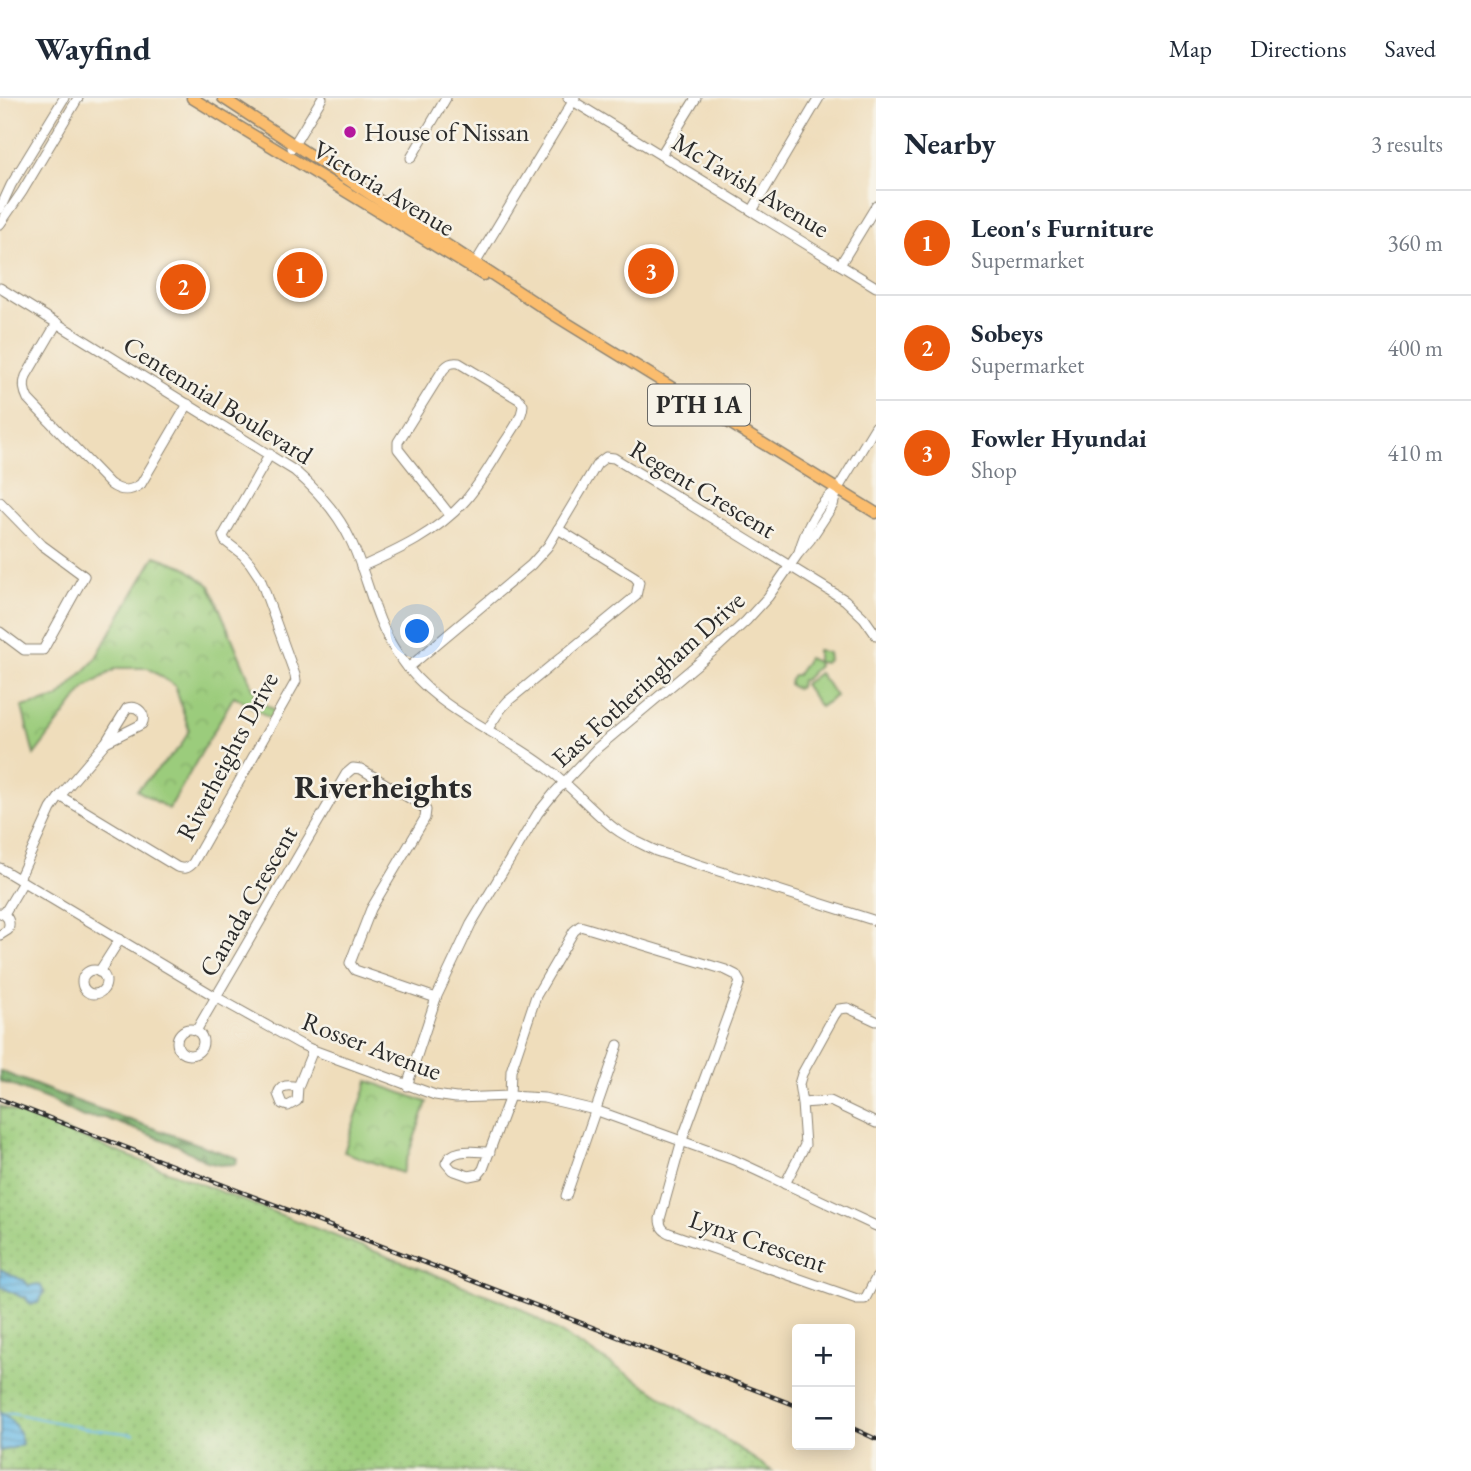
<!DOCTYPE html>
<html lang="en">
<head>
<meta charset="utf-8">
<style>
  body { margin:0; font-family:"EB Garamond",serif; background:#f2f2f3; color:#1f2937 }
  .controls { position:absolute; right:21px; bottom:21px; display:grid; overflow:hidden; border-radius:7px; box-shadow:0 4px 18px #0003 }
  .controls button { width:63px; height:63px; display:grid; place-items:center; padding:0; border:0; border-bottom:2px solid #e0e1e3; background:#fff; color:#1f2937; font:35px sans-serif }
  .you { position:absolute; left:418px; top:534px; width:24px; height:24px; margin:-18px; border:5px solid #fff; border-radius:50%; background:#1a73e8; box-shadow:0 0 0 10px #1a73e833 }
  .badge { display:grid; place-items:center; width:46px; height:46px; border-radius:50%; background:#ea580c; color:#fff; font-size:23px; font-weight:700 }
  .pin { position:absolute; translate:-50% -50%; border:4px solid #fff; box-shadow:0 2px 7px #0006 }
  .list { margin:0; padding:0; list-style:none }
  h2 { display:flex; justify-content:space-between; align-items:center; height:91px; margin:0; padding:0 28px; font-size:30px }
  h2 small { font-size:23px; font-weight:400; color:#747a83 }
  .list li { display:grid; grid-template-columns:46px 1fr auto; gap:21px; align-items:center; box-sizing:border-box; height:105px; padding:0 28px; border-top:2px solid #e0e1e3 }
  .list b { display:block; font-size:26px; white-space:nowrap }
  .list p { margin:0; font-size:23px; white-space:nowrap; color:#747a83 }
  .list em { font-size:23px; font-style:normal; color:#747a83 }
  .map { position:relative; flex:none; width:876px; height:1373px; overflow:hidden }
  header { display:flex; align-items:center; gap:42px; box-sizing:border-box; height:98px; padding:0 35px; background:#fff; border-bottom:2px solid #e0e1e3 }
  header strong { font-size:33px }
  nav { display:flex; gap:38px; margin-inline-start:auto; font-size:24px }
  main { display:flex }
  aside { flex:1; background:#fff }
  .map>svg:first-child { display:block }
  .grass { fill:url(#grass-dots); stroke:#637c54; stroke-width:2 }
  .forest { fill:url(#forest-firs); stroke:#546e4c; stroke-width:2 }
  .park { fill:url(#park-crowns); stroke:#637c54; stroke-width:2 }
  .pitch { fill:#9bcc7c; stroke:#637c54; stroke-width:2 }
  .water { fill:url(#water-rules); stroke:#4c7388; stroke-width:2 }
  .lines { fill:none; stroke-linecap:round; stroke-linejoin:round }
  .stream { stroke:#6cbbe6; stroke-width:2 }
  .minor-casing { stroke:#8d8473; stroke-width:11 }
  .major-casing { stroke:#8d8473; stroke-width:13 }
  .minor { stroke:#fff; stroke-width:9 }
  .major { stroke:#fbbd6e; stroke-width:10 }
  .rail-casing { stroke:#2b2b2b; stroke-width:4.5 }
  .rail { stroke:#f7f3e8; stroke-width:2; stroke-dasharray:5; stroke-linecap:butt }
  .poi-dot { fill:#b5179e; stroke:#f7f3e8; stroke-width:2.5 }
  .labels { text-anchor:middle; stroke-width:5; stroke-linejoin:round; paint-order:stroke }
  .shield { fill:#f7f3e8; stroke:#686764; stroke-width:2 }
  .shield-label { font-size:24px; font-weight:bold; fill:#2b2b2b }
  .poi-label { font-size:26px; fill:#2b2b2b; stroke:#f7f3e8; text-anchor:start }
  .street-label { font-size:26px; fill:#2b2b2b; stroke:#f7f3e8 }
  .district-label { font-size:33px; font-weight:bold; fill:#2b2b2b; stroke:#f7f3e8 }
</style>
</head>
<body>
<header>
<strong>Wayfind</strong>
<nav><a>Map</a><a>Directions</a><a>Saved</a></nav>
</header>
<main>
<div class="map">
<svg width="876" height="1373" viewBox="0 0 876 1373">
  <defs>
    <pattern id="grass-dots" width="8" height="8" patternUnits="userSpaceOnUse" patternTransform="scale(1.75)"><rect width="8" height="8" fill="#9bcc7c"/><path d="M2 2h.1M6 6h.1" fill="none" stroke="#86af6b" stroke-width="1.8" stroke-linecap="round"/></pattern>
    <pattern id="forest-firs" width="22" height="20" patternUnits="userSpaceOnUse" patternTransform="scale(1.75)"><rect width="22" height="20" fill="#7cb06c"/><path d="M5 1l3.5 6h-7zM16 11l3.5 6h-7z" fill="#668f59"/></pattern>
    <pattern id="park-crowns" width="20" height="18" patternUnits="userSpaceOnUse" patternTransform="scale(1.75)"><rect width="20" height="18" fill="#9bcc7c"/><path d="M2 6a3 3 0 1 1 6 0M12 15a3 3 0 1 1 6 0" fill="none" stroke="#86af6b"/></pattern>
    <pattern id="water-rules" width="6" height="5" patternUnits="userSpaceOnUse" patternTransform="scale(1.75)"><rect width="6" height="5" fill="#6cbbe6"/><path d="M0 2.5h6" fill="none" stroke="#5998bb"/></pattern>
  </defs>
  <rect width="100%" height="100%" fill="#f7f3e8"/>
  <filter id="ink" filterUnits="userSpaceOnUse"><feTurbulence type="fractalNoise" baseFrequency=".0143" numOctaves="2"/><feDisplacementMap in="SourceGraphic" scale="14" xChannelSelector="R" yChannelSelector="G"/><feConvolveMatrix kernelMatrix="1 2 1 2 8 2 1 2 1" color-interpolation-filters="sRGB"/></filter>
  <filter id="wash" filterUnits="userSpaceOnUse"><feTurbulence type="fractalNoise" baseFrequency=".00686" numOctaves="4" result="noise"/><feDisplacementMap in="SourceGraphic" scale="28" xChannelSelector="R" yChannelSelector="G"/><feGaussianBlur stdDeviation="1.57" result="paint"/><feColorMatrix in="noise" values="0 0 0 0 0 0 0 0 0 0 0 0 0 0 0 0 0 1.4 0 .05"/><feComposite in="paint" operator="in"/></filter>
  <g filter="url(#wash)">
    <rect width="100%" height="100%" fill="#efddbb"/>
    <!-- grass -->
    <path class="grass" d="M0 1008 518 1209 645 1287 772 1373H0Z"/>
    <!-- forest -->
    <path class="forest" d="M0 973 74 1002 237 1060V1062L235 1066 219 1067 207 1064 177 1047 105 1020 83 1019 52 1003 0 983Z"/>
    <!-- park -->
    <g class="park">
      <path d="M155 458 183 468 210 488 258 602 278 614 273 622 234 598 169 711 137 692 181 648 189 632 175 588 148 570H117L85 590 34 657 22 609 58 600 94 563Z"/>
      <path d="M817 552 828 555 829 561 825 565 817 564 818 568 804 582H801L800 589 797 591 792 589 789 586 790 581 793 577H797L808 560 817 564Z"/>
      <path d="M368 983 427 1004 402 1075 344 1054Z"/>
    </g>
    <!-- pitch -->
    <path class="pitch" d="M819 575 836 598 820 609 804 586Z"/>
    <!-- water -->
    <g class="water">
      <path d="M0 1171 20 1181 24 1182 29 1188 37 1186 41 1188 44 1195 38 1205C32 1207 27 1205 26 1199H21L0 1188Z"/>
      <path d="M0 1314C11 1319 21 1333 22 1346L10 1351 0 1353Z"/>
    </g>
    <g class="lines">
      <!-- stream -->
      <path class="stream" d="M4 1315H13L84 1330 134 1336"/>
    </g>
  </g>
  <g filter="url(#ink)">
    <g class="lines">
      <defs>
        <g id="minor">
          <path d="M568 0 876 189"/>
          <path d="M292 50 322 0"/>
          <path d="M661 57 696 0"/>
          <path d="M411 60 446 0"/>
          <path d="M0 111 11 87 64 0"/>
          <path d="M752 113 819 0"/>
          <path d="M0 126 22 94 78 0"/>
          <path d="M840 167 876 108"/>
          <path d="M473 169 575 0"/>
          <path d="M0 190 295 373C318 393 338 415 351 443 368 479 374 521 397 555 437 615 494 629 547 670 571 688 591 712 614 730 627 740 642 746 656 753L876 823"/>
          <path d="M57 225 26 278C23 287 24 293 28 301L110 386C121 394 130 394 141 386L188 306"/>
          <path d="M0 404 42 447 84 478 43 552H24L0 534"/>
          <path d="M799 454C805 432 818 405 837 392"/>
          <path d="M361 469C399 452 436 435 465 403 479 387 490 368 501 350 509 337 522 322 523 307L520 302 459 265C451 264 448 266 443 272L398 344V351L450 417"/>
          <path d="M408 570 531 467 548 448 597 366 606 359 614 360 845 502 864 520 876 537"/>
          <path d="M487 632 501 611 508 603 636 498 639 484 635 479 558 431"/>
          <path d="M60 698 177 769C184 771 188 771 193 765L296 583 295 577 260 480 250 465 243 457 225 443 223 438 270 356"/>
          <path d="M0 770 216 899 300 946 313 952 435 997 456 1000 510 998 544 1000 595 1012 734 1062 876 1128"/>
          <path d="M19 781 51 711 60 698 106 644 127 610C138 607 147 616 142 626L106 644"/>
          <path d="M0 815C8 817 11 824 8 832L0 837"/>
          <path d="M4 816 23 784"/>
          <circle cx="94" cy="884" r="12"/>
          <path d="M99 874 120 841"/>
          <circle cx="190" cy="944" r="13"/>
          <path d="M196 933 346 676 353 670 361 671 419 706 426 712 425 720 371 811 350 865 355 872 436 900"/>
          <path d="M407 988 436 900 471 826 538 715 555 694 596 651 719 548 746 523 768 499 798 456 810 442 833 407 837 392 876 328"/>
          <path d="M298 989C289 987 281 986 278 996L282 1006 288 1008 297 1003 298 989 313 952"/>
          <path d="M802 1005 830 1003 876 1025"/>
          <path d="M490 1054C475 1054 452 1049 446 1065L452 1072 469 1078 479 1076 483 1071 510 998 511 973 536 898 574 833 580 828 587 830 726 872 736 877 740 884 682 1042 660 1121C660 1128 662 1132 669 1135L857 1201H865L876 1180"/>
          <path d="M785 1086 805 1047 802 1005 799 986 802 976 834 918 839 911 848 910 876 923"/>
          <path d="M566 1098 618 947"/>
        </g>
        <g id="major">
          <path d="M192 0 483 177"/>
          <path d="M223 0 554 217 876 415"/>
        </g>
      </defs>
      <!-- minor casing -->
      <use href="#minor" class="minor-casing"/>
      <!-- major casing -->
      <use href="#major" class="major-casing"/>
      <!-- minor -->
      <use href="#minor" class="minor"/>
      <!-- major -->
      <use href="#major" class="major"/>
      <defs>
        <g id="rail">
          <path d="M0 1001 797 1308"/>
          <path d="M850 1329 876 1341"/>
        </g>
      </defs>
      <!-- rail casing -->
      <use href="#rail" class="rail-casing"/>
      <!-- rail -->
      <use href="#rail" class="rail"/>
    </g>
  </g>
  <!-- markers -->
  <circle class="poi-dot" cx="350" cy="34" r="7"/>
  <g class="labels">
    <!-- shield labels -->
    <rect class="shield" x="648" y="286.5" width="102" height="41" rx="5"/>
    <g class="shield-label">
      <text x="699" y="315">PTH 1A</text>
    </g>
    <!-- poi labels -->
    <g class="poi-label">
      <text x="364" y="43">House of Nissan</text>
    </g>
    <!-- street labels -->
    <g class="street-label">
      <text transform="translate(751 87) rotate(31)" y="9">McTavish Avenue</text>
      <text transform="translate(384 90) rotate(31)" y="9">Victoria Avenue</text>
      <text transform="translate(218 302) rotate(32)" y="9">Centennial Boulevard</text>
      <text transform="translate(703 391) rotate(31)" y="9">Regent Crescent</text>
      <text transform="translate(648 581) rotate(-42)" y="9">East Fotheringham Drive</text>
      <text transform="translate(227 658) rotate(-62)" y="9">Riverheights Drive</text>
      <text transform="translate(248 803) rotate(-60)" y="9">Canada Crescent</text>
      <text transform="translate(372 948) rotate(21)" y="9">Rosser Avenue</text>
      <text transform="translate(758 1143) rotate(19)" y="9">Lynx Crescent</text>
    </g>
    <!-- district labels -->
    <g class="district-label">
      <text x="383" y="700">Riverheights</text>
    </g>
  </g>
</svg>
<div class="controls">
<button>+</button>
<button>−</button>
</div>
<div class="you"></div>
<div class="pin badge" style="left:300px;top:177px">1</div>
<div class="pin badge" style="left:183px;top:189px">2</div>
<div class="pin badge" style="left:651px;top:173px">3</div>
</div>
<aside>
<h2>Nearby<small>3 results</small></h2>
<ul class="list">
<li><span class="badge">1</span><div><b>Leon's Furniture</b><p>Supermarket</p></div><em>360 m</em></li>
<li><span class="badge">2</span><div><b>Sobeys</b><p>Supermarket</p></div><em>400 m</em></li>
<li><span class="badge">3</span><div><b>Fowler Hyundai</b><p>Shop</p></div><em>410 m</em></li>
</ul>
</aside>
</main>
</body>
</html>
